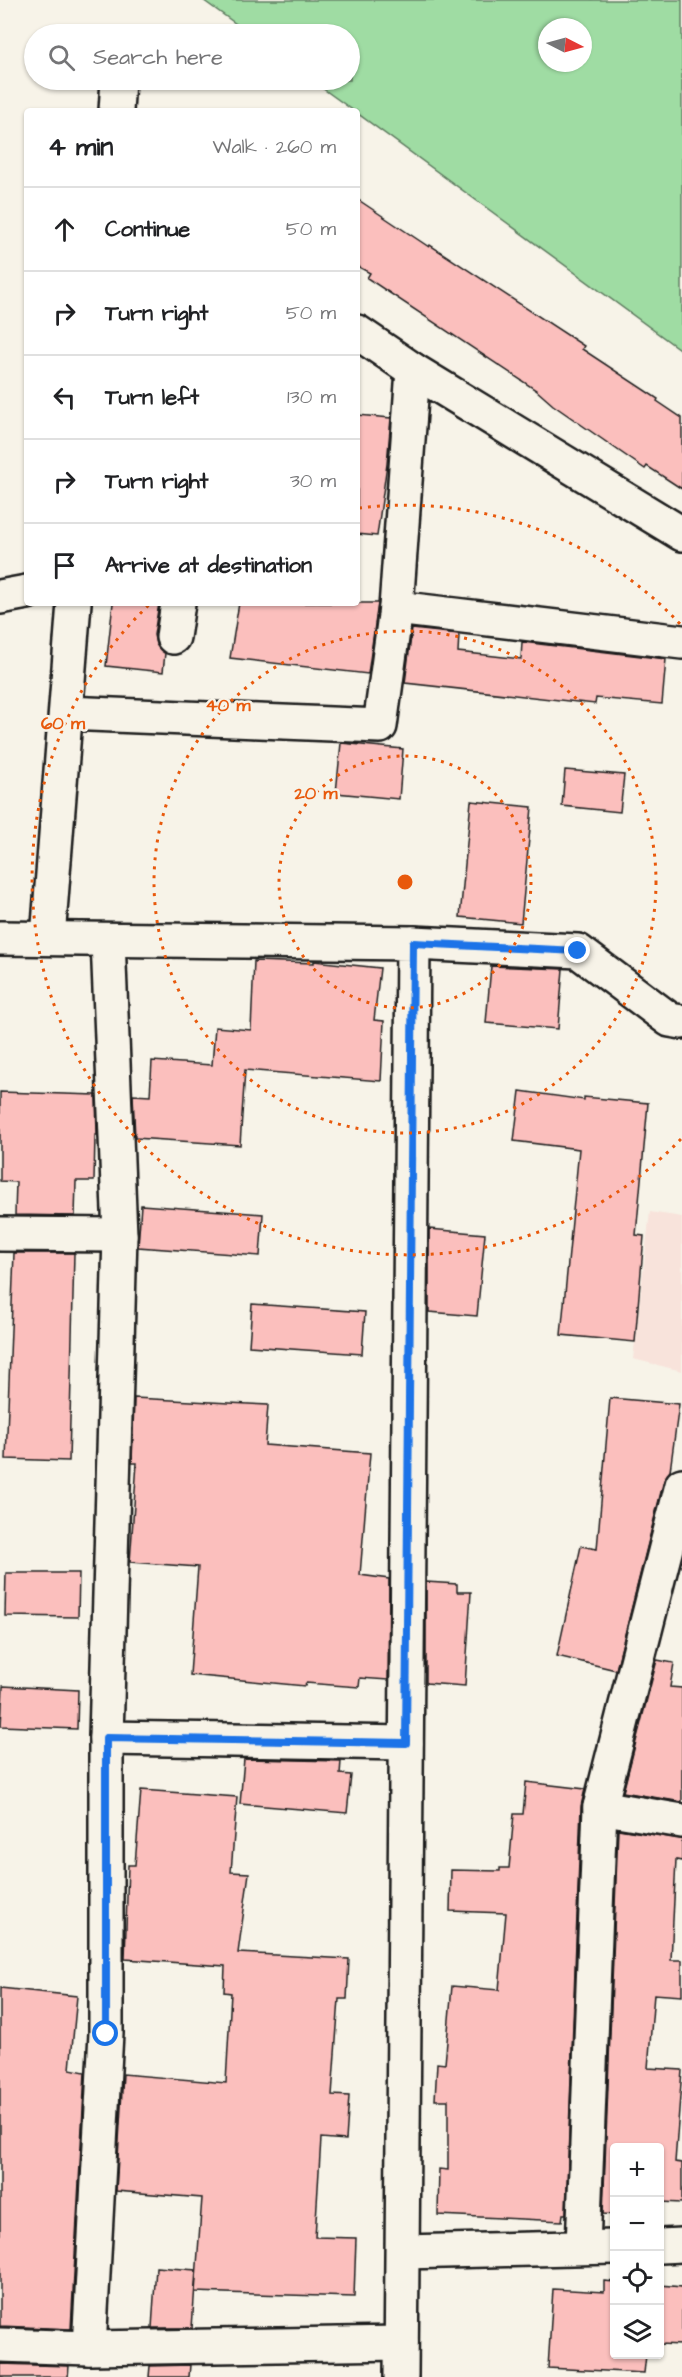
<!DOCTYPE html>
<html lang="en">
<head>
<meta charset="utf-8">
<style>
  body { margin:0; font-family:"Architects Daughter",sans-serif; background:#f2f2f2; color:#202124 }
  .controls { position:absolute; right:18px; bottom:18px; display:grid; overflow:hidden; border-radius:6px; box-shadow:0 2px 4px #0004 }
  .controls button { width:54px; height:54px; display:grid; place-items:center; padding:0; border:0; border-bottom:2px solid #e0e0e0; background:#fff; color:#202124; font:30px sans-serif }
  .compass { position:absolute; left:538px; top:18px; width:54px; height:54px; border-radius:50%; background:#fff; box-shadow:0 2px 4px #0004; rotate:96deg }
  .stop { position:absolute; width:18px; height:18px; margin:-14px; border:4px solid #1a73e8; border-radius:50%; background:#fff }
  .stop.end { background:#1a73e8; border-color:#fff; box-shadow:0 2px 6px #0008 }
  .list { margin:0; padding:0; list-style:none }
  h2 { display:flex; justify-content:space-between; align-items:center; height:78px; margin:0; padding:0 24px; font-size:26px }
  h2 small { font-size:20px; font-weight:400; color:#757577 }
  .list li { display:grid; grid-template-columns:39px 1fr auto; gap:18px; align-items:center; box-sizing:border-box; height:84px; padding:0 24px; border-top:2px solid #e0e0e0 }
  .list b { display:block; font-size:22px; white-space:nowrap }
  .list em { font-size:20px; font-style:normal; color:#757577 }
  .icon { flex:none; width:33px; height:33px; fill:none; stroke:currentColor; stroke-width:2; stroke-linecap:round; stroke-linejoin:round }
  .map { position:relative; flex:none; width:682px; height:2377px; overflow:hidden }
  .search { position:absolute; background:#fff; box-shadow:0 2px 4px #0004; left:24px; top:24px; width:336px; height:66px; display:flex; align-items:center; gap:15px; box-sizing:border-box; padding:0 21px; border-radius:33px; color:#757577; font-size:22px }
  .panel { position:absolute; background:#fff; box-shadow:0 2px 4px #0004; left:24px; top:108px; width:336px; height:498px; border-radius:6px }
  .map>svg:first-child { display:block }
  .built { fill:#f8e3db }
  .green { fill:#9fdca3; stroke:#5e7c60; stroke-width:1.5; fill-rule:evenodd }
  .building { fill:#fbbfbd; stroke:#1c1c1c; stroke-width:1.5 }
  .lines { fill:none; stroke-linecap:round; stroke-linejoin:round }
  .street-casing { stroke:#1c1c1c; stroke-width:38 }
  .secondary-casing { stroke:#1c1c1c; stroke-width:38 }
  .street { stroke:#f7f3e8; stroke-width:33 }
  .secondary { stroke:#f7f3e8; stroke-width:33 }
  .route { stroke:#1a73e8; stroke-width:8 }
  .ring { fill:none; stroke:#e8590c; stroke-width:3; stroke-dasharray:3 6 }
  .centre { fill:#e8590c; stroke:#f7f3e8; stroke-width:3 }
  .ring-label { font-size:18px; text-anchor:middle; font-weight:bold; fill:#e8590c; stroke:#f7f3e8; stroke-width:5; stroke-linejoin:round; paint-order:stroke }
</style>
</head>
<body>
<div class="map">
<svg width="682" height="2377" viewBox="0 0 682 2377">
  <rect width="100%" height="100%" fill="#f7f3e8"/>
  <filter id="ink" filterUnits="userSpaceOnUse"><feTurbulence type="fractalNoise" baseFrequency=".0167" numOctaves="2"/><feDisplacementMap in="SourceGraphic" scale="12" xChannelSelector="R" yChannelSelector="G"/><feConvolveMatrix kernelMatrix="1 2 1 2 8 2 1 2 1" color-interpolation-filters="sRGB"/></filter>
  <g filter="url(#ink)">
    <!-- built -->
    <path class="built" d="M650 1212 682 1217V1371L633 1359Z"/>
    <!-- green -->
    <path class="green" d="M203 0H682V351L357 113V111H354L311 80H350V34H250ZM547 27H583V63H547Z"/>
    <!-- building -->
    <g class="building">
      <path d="M357 199 429 247 430 245 584 346 582 349 658 399 657 401 682 418V489L647 466 645 469 553 405 536 390 367 278 370 273 357 266Z"/>
      <path d="M357 415 391 418 387 464 377 536 357 534Z"/>
      <path d="M113 603H159L154 635 156 644 165 653 163 672 106 666Z"/>
      <path d="M239 603H378L368 674 230 658Z"/>
      <path d="M412 629 459 634 458 652 521 659 522 642 666 659 662 704 596 698 595 704 405 683Z"/>
      <path d="M341 743 403 749 399 799 336 793Z"/>
      <path d="M565 770 624 775 620 812 562 806Z"/>
      <path d="M471 801 532 807 521 923 460 917Z"/>
      <path d="M254 961 314 963V961L380 968 374 1020 384 1021 381 1081 245 1070 240 1145 135 1138 133 1095 150 1096 152 1061 212 1065 215 1027 251 1030Z"/>
      <path d="M491 966 563 969 558 1029 486 1023Z"/>
      <path d="M520 1091 584 1100V1097L648 1103 636 1235 644 1236 635 1342 561 1335 579 1149 514 1141Z"/>
      <path d="M0 1092 96 1095 97 1135H95L94 1181H76L75 1216 15 1215 16 1182 0 1181Z"/>
      <path d="M141 1205 263 1214 260 1256 138 1247Z"/>
      <path d="M429 1229 485 1234 477 1316 429 1312Z"/>
      <path d="M14 1253H74L69 1461 6 1459Z"/>
      <path d="M252 1304 365 1312 362 1354 249 1346Z"/>
      <path d="M134 1398 268 1405 265 1445 370 1453 360 1575 389 1579 388 1680 360 1678 359 1687 306 1683 305 1686 190 1675 198 1567 130 1562 137 1463H132Z"/>
      <path d="M610 1398 679 1404 670 1471 664 1480 616 1670 557 1656 581 1546 597 1549Z"/>
      <path d="M6 1573H79L78 1617 5 1616Z"/>
      <path d="M426 1582 457 1584V1592H471L465 1686 426 1683Z"/>
      <path d="M657 1660 674 1663 670 1687 682 1688V1802L623 1792Z"/>
      <path d="M3 1686 78 1690 77 1729 1 1726Z"/>
      <path d="M244 1759 341 1761 340 1774 351 1775 347 1813 240 1804Z"/>
      <path d="M526 1782 585 1789 581 1806 566 2214H563L562 2221 438 2215 439 2169 448 2170V2100H435L437 2063 445 2064 452 1986 499 1990 506 1913 450 1911 451 1870 500 1871V1868H509L514 1814H523Z"/>
      <path d="M141 1790 237 1797 231 1872 249 1873 238 1953 349 1959 347 1999H339L332 2095 349 2096 346 2140 321 2138 315 2237 356 2238 354 2297 195 2292 202 2198 116 2191 123 2074 226 2083 231 1993 224 1992 225 1966 125 1959 128 1865H135Z"/>
      <path d="M618 1829 682 1839V1861L676 1860 671 1960H682V1996L654 1994 648 2068 682 2070 675 2162 682 2163V2203L660 2202V2148H615V2215L603 2214Z"/>
      <path d="M0 1988 77 1996 70 2069 85 2072 71 2329 0 2326Z"/>
      <path d="M156 2267 196 2270 192 2328H152Z"/>
      <path d="M604 2281 615 2282V2355H646L644 2373 548 2368 553 2289 604 2292Z"/>
      <path d="M660 2285 682 2287V2345L660 2344Z"/>
      <path d="M0 2364 69 2366 68 2377H0Z"/>
      <path d="M190 2365 189 2377H149L150 2366Z"/>
    </g>
    <g class="lines">
      <defs>
        <g id="street">
          <path d="M116 111 118 80"/>
          <path d="M357 332 413 370 682 534"/>
          <path d="M413 370 396 608 682 642"/>
          <path d="M0 597 27 592"/>
          <path d="M173 637 178 603"/>
          <path d="M66 713 380 726 396 608"/>
          <path d="M48 938 74 603"/>
          <path d="M413 943 578 951 670 1020 682 1022"/>
          <path d="M0 1234 120 1235"/>
          <path d="M106 1738 406 1743"/>
          <path d="M600 1807 682 1821"/>
          <path d="M660 2246 682 2245"/>
          <path d="M583 2247 600 1807 682 1485"/>
          <path d="M403 2252 614 2247"/>
          <path d="M0 2345 89 2348 401 2343"/>
          <path d="M89 2348 106 2033V1738L120 1235 108 940"/>
        </g>
        <path id="secondary" d="M0 938 413 943 401 2377"/>
      </defs>
      <!-- street casing -->
      <use href="#street" class="street-casing"/>
      <!-- secondary casing -->
      <use href="#secondary" class="secondary-casing"/>
      <!-- street -->
      <use href="#street" class="street"/>
      <!-- secondary -->
      <use href="#secondary" class="secondary"/>
    </g>
  </g>
  <g class="lines" filter="url(#ink)">
    <!-- route -->
    <path class="route" d="M106 2034V1738L406 1743 413 943 578 951"/>
  </g>
  <!-- distance rings -->
  <g class="ring">
    <circle cx="405" cy="882" r="126"/>
    <circle cx="405" cy="882" r="251"/>
    <path d="M681 1139A377 377 0 1 1 150 604M359 508A377 377 0 0 1 681 625"/>
  </g>
  <circle cx="405" cy="882" r="9" class="centre"/>
  <g class="ring-label">
    <text x="228" y="711">40 m</text>
    <text x="63" y="729">60 m</text>
    <text x="316" y="799">20 m</text>
  </g>
</svg>
<div class="controls">
<button>+</button>
<button>−</button>
<button><svg class="icon" aria-label="locate" viewBox="0 0 24 24"><circle cx="12" cy="12" r="6"/><path d="M12 2v4M12 18v4M2 12h4M18 12h4"/></svg></button>
<button><svg class="icon" aria-label="layers" viewBox="0 0 24 24"><path d="M12 4l9 5-9 5-9-5zM3 14l9 5 9-5"/></svg></button>
</div>
<svg class="compass" viewBox="-18 -18 36 36"><path d="M0-13l5 13h-10z" fill="#e53935"/><path d="M0 13l5-13h-10z" fill="#757577"/></svg>
<div class="stop" style="left:106px;top:2034px"></div>
<div class="stop end" style="left:578px;top:951px"></div>
<div class="search"><svg class="icon" aria-label="search" viewBox="0 0 24 24"><circle cx="10" cy="10" r="6"/><path d="M15 15l6 6"/></svg>Search here</div>
<section class="panel">
<h2>4 min<small>Walk · 260 m</small></h2>
<ul class="list">
<li><svg class="icon" aria-label="ahead" viewBox="0 0 24 24"><path d="M12 20V5M6 11l6-6 6 6"/></svg><div><b>Continue</b></div><em>50 m</em></li>
<li><svg class="icon" aria-label="right" viewBox="0 0 24 24"><path d="M7 20v-9h11M14 6l5 5-5 5"/></svg><div><b>Turn right</b></div><em>50 m</em></li>
<li><svg class="icon" aria-label="left" viewBox="0 0 24 24"><path d="M17 20v-9H6M10 6l-5 5 5 5"/></svg><div><b>Turn left</b></div><em>130 m</em></li>
<li><svg class="icon" aria-label="right" viewBox="0 0 24 24"><path d="M7 20v-9h11M14 6l5 5-5 5"/></svg><div><b>Turn right</b></div><em>30 m</em></li>
<li><svg class="icon" aria-label="arrive" viewBox="0 0 24 24"><path d="M6 21V4h12l-3 4 3 4H6"/></svg><div><b>Arrive at destination</b></div></li>
</ul>
</section>
</div>
</body>
</html>
